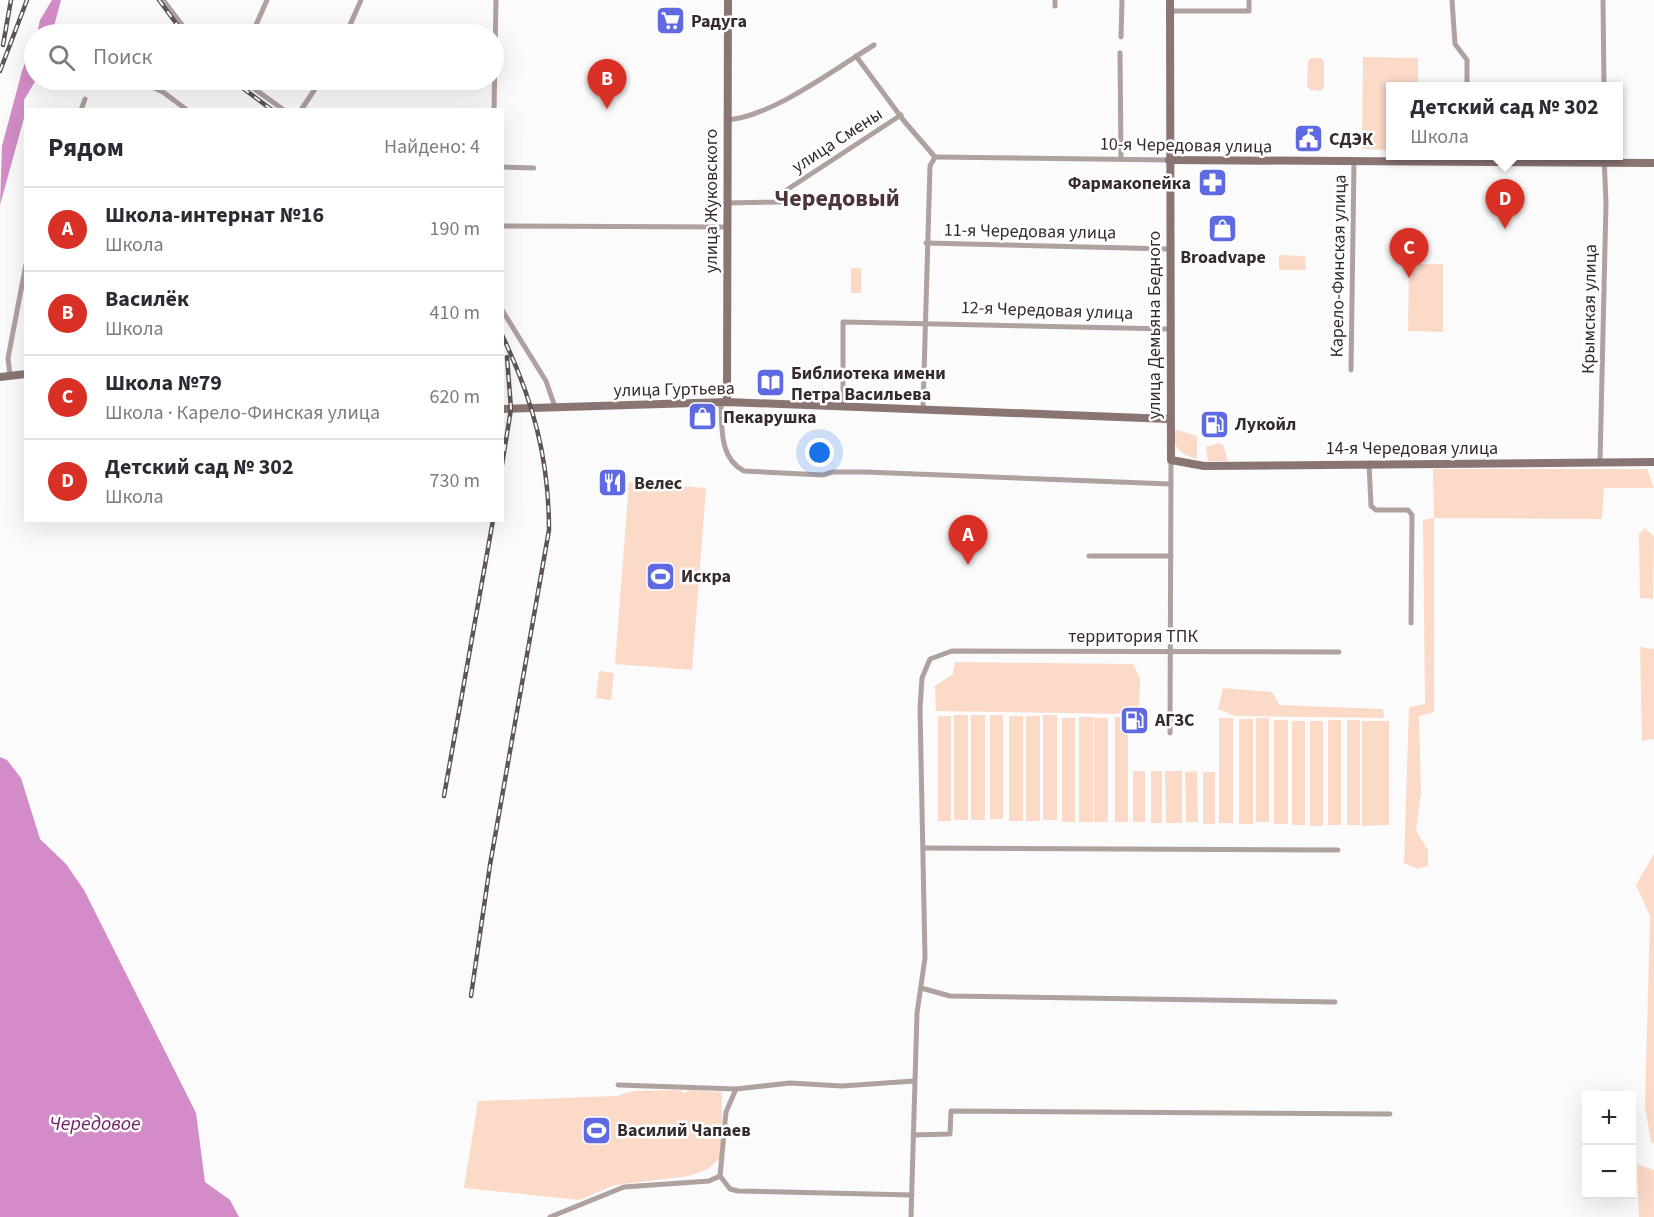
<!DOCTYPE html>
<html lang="ru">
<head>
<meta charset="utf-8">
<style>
  body { margin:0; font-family:"Source Sans 3",sans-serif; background:#f7f7f7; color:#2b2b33 }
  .controls { position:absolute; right:18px; bottom:18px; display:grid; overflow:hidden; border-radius:0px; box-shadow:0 6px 24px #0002 }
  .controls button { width:54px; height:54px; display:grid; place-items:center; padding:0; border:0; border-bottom:2px solid #e1e1e2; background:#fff; color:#2b2b33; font:30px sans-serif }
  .you { position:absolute; left:820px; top:453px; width:21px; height:21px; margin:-15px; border:4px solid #fff; border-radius:50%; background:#1a73e8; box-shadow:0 0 0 9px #1a73e833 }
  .badge { display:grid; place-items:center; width:39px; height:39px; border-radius:50%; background:#d93025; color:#fff; font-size:20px; font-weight:700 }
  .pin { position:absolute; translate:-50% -50px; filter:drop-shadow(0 2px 3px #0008) }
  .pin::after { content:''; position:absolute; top:32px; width:21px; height:18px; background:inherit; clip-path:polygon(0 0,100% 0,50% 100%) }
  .popup { position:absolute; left:1386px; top:82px; width:237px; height:78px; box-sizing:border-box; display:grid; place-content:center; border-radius:0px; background:#fff; filter:drop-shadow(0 2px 4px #0005); font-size:20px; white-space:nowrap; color:#7c7c81 }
  .popup b { font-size:22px; color:#2b2b33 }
  .popup::after { content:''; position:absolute; left:50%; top:100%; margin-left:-12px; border:12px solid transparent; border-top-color:#fff }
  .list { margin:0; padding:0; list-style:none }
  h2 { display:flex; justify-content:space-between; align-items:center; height:78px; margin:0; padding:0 24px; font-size:26px }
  h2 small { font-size:20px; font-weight:400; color:#7c7c81 }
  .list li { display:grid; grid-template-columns:39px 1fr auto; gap:18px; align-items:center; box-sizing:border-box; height:84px; padding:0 24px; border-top:2px solid #e1e1e2 }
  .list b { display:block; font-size:22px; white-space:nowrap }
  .list p { margin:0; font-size:20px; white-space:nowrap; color:#7c7c81 }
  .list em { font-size:20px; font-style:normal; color:#7c7c81 }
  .icon { flex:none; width:33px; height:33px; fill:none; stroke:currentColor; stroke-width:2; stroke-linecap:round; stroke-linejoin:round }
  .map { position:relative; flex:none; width:1654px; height:1217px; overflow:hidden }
  .search { position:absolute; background:#fff; box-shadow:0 6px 24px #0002; left:24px; top:24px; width:480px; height:66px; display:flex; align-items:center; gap:15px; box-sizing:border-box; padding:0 21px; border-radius:33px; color:#7c7c81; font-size:22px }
  .panel { position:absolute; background:#fff; box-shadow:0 6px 24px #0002; left:24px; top:108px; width:480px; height:414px; border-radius:0px }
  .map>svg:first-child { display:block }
  .green { fill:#fbdac8 }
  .water { fill:#d38cc7 }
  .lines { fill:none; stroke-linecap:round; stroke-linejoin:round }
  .street { stroke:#afa19e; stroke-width:5 }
  .secondary { stroke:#8a7572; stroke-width:8 }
  .rail-casing { stroke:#5f5556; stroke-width:4.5 }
  .rail { stroke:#fff; stroke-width:2; stroke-dasharray:7; stroke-linecap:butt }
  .labels { text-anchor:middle; stroke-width:5; stroke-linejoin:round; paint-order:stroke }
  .poi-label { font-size:18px; font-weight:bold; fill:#372a2b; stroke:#fff; text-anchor:start }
  .street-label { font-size:18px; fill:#372a2b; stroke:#fff }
  .water-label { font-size:20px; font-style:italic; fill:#701e67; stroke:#fff }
  .district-label { font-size:24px; font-weight:bold; fill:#4e3437; stroke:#fff }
</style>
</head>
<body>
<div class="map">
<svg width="1654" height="1217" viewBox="0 0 1654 1217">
  <rect width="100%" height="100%" fill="#fbfbfb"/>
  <!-- green -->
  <g class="green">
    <path d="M1363 57 1418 58V86H1391V150L1362 149Z"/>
    <path d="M1311 58H1321L1324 62V87L1321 91 1311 90 1307 87 1308 61Z"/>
    <path d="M1279 255 1305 256 1306 270H1279Z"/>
    <path d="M1409 264H1443V332L1408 331Z"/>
    <rect x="851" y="268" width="10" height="25"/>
    <path d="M1177 430 1197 436V459C1181 455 1172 447 1174 431Z"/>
    <path d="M1218 443 1223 445 1228 461H1208L1206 447Z"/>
    <path d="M1433 469H1647L1654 488H1604L1602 519 1434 518V712L1419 716 1421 793 1416 831 1428 850V866L1418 869 1404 863 1409 707 1425 704 1423 520 1434 518Z"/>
    <path d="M629 482 706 488 692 670 615 664Z"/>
    <path d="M1645 528 1654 537 1653 599 1640 598 1639 534Z"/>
    <path d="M1640 647 1654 649V739L1642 741Z"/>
    <path d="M955 662 1133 664 1140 678 1139 709 1128 714 936 711 935 686 953 674Z"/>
    <path d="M599 671 614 673 611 700 596 698Z"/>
    <path d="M1223 688 1272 692 1280 705 1383 709 1384 718 1235 716 1218 709Z"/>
    <path d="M968 715V820H954V715Z"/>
    <rect x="971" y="715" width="14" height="105"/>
    <rect x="990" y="715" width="13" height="104"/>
    <rect x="1043" y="715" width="14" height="105"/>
    <rect x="938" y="716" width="13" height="105"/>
    <rect x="1009" y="716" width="14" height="105"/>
    <rect x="1026" y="716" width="14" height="105"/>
    <rect x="1079" y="717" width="14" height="105"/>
    <rect x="1115" y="717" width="13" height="105"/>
    <rect x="1062" y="718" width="13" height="104"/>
    <rect x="1094" y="718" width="14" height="104"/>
    <rect x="1219" y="718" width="14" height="105"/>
    <rect x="1256" y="718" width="13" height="104"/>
    <rect x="1239" y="719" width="14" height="105"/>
    <rect x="1274" y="720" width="14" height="104"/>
    <rect x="1328" y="720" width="13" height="105"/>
    <rect x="1347" y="720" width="13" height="105"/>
    <rect x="1292" y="721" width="13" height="104"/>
    <rect x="1310" y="721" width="13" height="105"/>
    <path d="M1362 721H1389V825L1362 826Z"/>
    <rect x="1133" y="771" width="12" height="51"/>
    <rect x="1151" y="771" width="11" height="52"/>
    <path d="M1165 771H1182V823H1166Z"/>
    <path d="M1197 771 1198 822H1186L1185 772Z"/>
    <rect x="1203" y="772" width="12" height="52"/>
    <path d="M1654 854V1144L1651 1142 1645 1107 1650 916 1636 885Z"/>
    <path d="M681 1090 683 1093 691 1090 722 1092V1148L719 1159 708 1169 689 1176 615 1185 579 1200 464 1188 478 1101 617 1096 633 1091Z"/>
    <path d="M1637 1164 1654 1170V1217H1639Z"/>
  </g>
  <!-- water -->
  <g class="water">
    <path d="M52 0H61L52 34H37L40 20Z"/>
    <path d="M34 38 36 80 24 100V118L0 205 2 146 22 71Z"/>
    <path d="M0 757 7 760 21 778 40 839 66 864 84 890 196 1113 205 1182 230 1200 239 1217H0Z"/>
  </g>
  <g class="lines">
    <!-- street -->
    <g class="street">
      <path d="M163 0 189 34"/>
      <path d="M1452 0 1455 44 1467 60V86"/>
      <path d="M1603 0 1604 86"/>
      <path d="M1055 6V0"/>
      <path d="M1170 11H1249V0"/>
      <path d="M252 34 267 0"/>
      <path d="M346 34 361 0"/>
      <path d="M1121 37 1122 0"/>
      <path d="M1120 53 1121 159"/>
      <path d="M856 56 904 121 935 157"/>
      <path d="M137 80 163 92 187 110"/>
      <path d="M242 80 284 110"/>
      <path d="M81 110 85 99"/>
      <path d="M301 110 321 80"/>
      <path d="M494 110 496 0"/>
      <path d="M726 120C770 118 835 69 874 45"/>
      <path d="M935 157 1169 160"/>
      <path d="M502 167 534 168"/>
      <path d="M726 203 783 202 785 191 901 115"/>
      <path d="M502 226 726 227"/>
      <path d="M926 243 1169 249"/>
      <path d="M502 310 546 381 555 407"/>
      <path d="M1351 370 1354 162"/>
      <path d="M10 376 8 358 26 264"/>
      <path d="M721 402C722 428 719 458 744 471L823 475 833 472H865L1170 484"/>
      <path d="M843 406V322L1169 329"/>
      <path d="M923 409 930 166 935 157"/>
      <path d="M1600 462 1606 203 1604 156"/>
      <path d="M1369 463 1371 506 1376 510H1408L1412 515 1411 623"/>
      <path d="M1089 556H1171"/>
      <path d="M1170 733 1171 460"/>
      <path d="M923 848 1338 850"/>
      <path d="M921 988 950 996 1335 1002"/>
      <path d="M618 1085 736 1089 790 1083 842 1086 914 1081"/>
      <path d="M913 1135 950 1134 951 1111 1390 1114"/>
      <path d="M720 1176 730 1189 738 1191 912 1195"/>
      <path d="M550 1217 624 1187 709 1181 720 1176 726 1112 736 1089"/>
      <path d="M911 1217 917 1013 925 958 920 709 922 678 930 659 952 651 1339 652"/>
    </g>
    <!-- secondary -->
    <g class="secondary">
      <path d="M1170 0 1171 460 1204 466 1654 462"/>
      <path d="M1169 160 1654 163"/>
      <path d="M0 377 26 374"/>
      <path d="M727 402 728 0"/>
      <path d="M502 409 727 402 1169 419"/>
    </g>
    <defs>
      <g id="rail">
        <path d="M159 0 184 34"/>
        <path d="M3 45 11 0"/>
        <path d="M0 71 27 0"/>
        <path d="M232 80 272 110"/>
        <path d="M502 465 511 409 507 357"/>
        <path d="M444 796 493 520"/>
        <path d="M471 996 490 865 549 530C549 458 533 400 502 335"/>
      </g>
    </defs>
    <!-- rail casing -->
    <use href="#rail" class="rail-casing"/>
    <!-- rail -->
    <use href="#rail" class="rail"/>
  </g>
  <!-- icons -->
  <defs>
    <symbol id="supermarket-square" viewBox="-11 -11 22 22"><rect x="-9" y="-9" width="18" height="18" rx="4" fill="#5f6ae2" stroke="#fff"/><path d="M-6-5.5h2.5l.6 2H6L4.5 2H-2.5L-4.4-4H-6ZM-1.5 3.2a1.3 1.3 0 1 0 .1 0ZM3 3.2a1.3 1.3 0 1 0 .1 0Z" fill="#fff"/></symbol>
    <symbol id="civic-square" viewBox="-11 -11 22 22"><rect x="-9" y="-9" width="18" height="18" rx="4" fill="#5f6ae2" stroke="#fff"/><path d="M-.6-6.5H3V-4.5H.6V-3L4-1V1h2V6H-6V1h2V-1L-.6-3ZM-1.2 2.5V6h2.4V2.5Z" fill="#fff"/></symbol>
    <symbol id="pharmacy-square" viewBox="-11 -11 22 22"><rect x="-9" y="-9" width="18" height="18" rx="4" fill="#5f6ae2" stroke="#fff"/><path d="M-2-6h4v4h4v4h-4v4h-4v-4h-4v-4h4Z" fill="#fff"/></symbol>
    <symbol id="shop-square" viewBox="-11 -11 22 22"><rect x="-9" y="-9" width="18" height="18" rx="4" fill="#5f6ae2" stroke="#fff"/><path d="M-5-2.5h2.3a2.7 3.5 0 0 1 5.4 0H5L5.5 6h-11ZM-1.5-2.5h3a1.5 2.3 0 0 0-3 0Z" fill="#fff"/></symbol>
    <symbol id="library-square" viewBox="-11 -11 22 22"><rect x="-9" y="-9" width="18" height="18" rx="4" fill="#5f6ae2" stroke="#fff"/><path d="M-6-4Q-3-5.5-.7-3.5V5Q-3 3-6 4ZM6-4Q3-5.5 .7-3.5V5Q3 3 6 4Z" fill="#fff"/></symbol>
    <symbol id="fuel-square" viewBox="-11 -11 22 22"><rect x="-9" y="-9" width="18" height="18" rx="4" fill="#5f6ae2" stroke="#fff"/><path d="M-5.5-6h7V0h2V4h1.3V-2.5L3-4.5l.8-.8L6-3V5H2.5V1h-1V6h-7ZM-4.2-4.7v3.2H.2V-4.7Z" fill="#fff"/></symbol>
    <symbol id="restaurant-square" viewBox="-11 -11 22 22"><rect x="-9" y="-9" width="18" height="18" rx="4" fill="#5f6ae2" stroke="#fff"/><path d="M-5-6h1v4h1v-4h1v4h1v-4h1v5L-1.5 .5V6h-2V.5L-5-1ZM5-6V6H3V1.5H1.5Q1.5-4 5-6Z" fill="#fff"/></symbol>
    <symbol id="stadium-square" viewBox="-11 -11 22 22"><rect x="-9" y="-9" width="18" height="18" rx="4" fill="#5f6ae2" stroke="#fff"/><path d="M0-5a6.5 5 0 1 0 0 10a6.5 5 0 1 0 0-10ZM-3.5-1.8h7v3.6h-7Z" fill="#fff"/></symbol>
  </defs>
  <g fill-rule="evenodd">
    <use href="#supermarket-square" x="654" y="4" width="33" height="33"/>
    <use href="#civic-square" x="1292" y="122" width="33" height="33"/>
    <use href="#pharmacy-square" x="1196" y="166" width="33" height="33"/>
    <use href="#shop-square" x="1206" y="212" width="33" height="33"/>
    <use href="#library-square" x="754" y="366" width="33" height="33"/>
    <use href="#shop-square" x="686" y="400" width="33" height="33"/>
    <use href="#fuel-square" x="1198" y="408" width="33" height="33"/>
    <use href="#restaurant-square" x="596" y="466" width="33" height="33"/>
    <use href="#stadium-square" x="644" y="560" width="33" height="33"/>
    <use href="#fuel-square" x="1118" y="704" width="33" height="33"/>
    <use href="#stadium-square" x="580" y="1114" width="33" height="33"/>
  </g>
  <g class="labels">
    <!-- poi labels -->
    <g class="poi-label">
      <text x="691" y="27">Радуга</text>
      <text x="1329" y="145">СДЭК</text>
      <text x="1191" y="189" text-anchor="end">Фармакопейка</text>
      <text x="1223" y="263" text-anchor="middle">Broadvape</text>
      <text x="791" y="379">Библиотека имени<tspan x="791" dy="21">Петра Васильева</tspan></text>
      <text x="723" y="423">Пекарушка</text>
      <text x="1235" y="430">Лукойл</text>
      <text x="634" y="489">Велес</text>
      <text x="681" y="582">Искра</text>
      <text x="1155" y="726">АГЗС</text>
      <text x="617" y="1136">Василий Чапаев</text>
    </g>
    <!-- street labels -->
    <g class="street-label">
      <text transform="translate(837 140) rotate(-33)" y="6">улица Смены</text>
      <text transform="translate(1186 145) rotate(1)" y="6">10-я Чередовая улица</text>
      <text transform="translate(711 201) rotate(-90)" y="6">улица Жуковского</text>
      <text transform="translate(1030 231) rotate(1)" y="6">11-я Чередовая улица</text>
      <text transform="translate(1338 266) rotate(-89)" y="6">Карело-Финская улица</text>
      <text transform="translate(1589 309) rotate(-89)" y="6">Крымская улица</text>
      <text transform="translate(1047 310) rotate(2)" y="6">12-я Чередовая улица</text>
      <text transform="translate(1154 325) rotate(-90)" y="6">улица Демьяна Бедного</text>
      <text transform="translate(674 389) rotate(-1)" y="6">улица Гуртьева</text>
      <text x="1412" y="454">14-я Чередовая улица</text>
      <text x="1133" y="642">территория ТПК</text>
    </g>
    <!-- water labels -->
    <g class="water-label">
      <text x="95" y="1130">Чередовое</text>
    </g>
    <!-- district labels -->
    <g class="district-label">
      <text x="837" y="206">Чередовый</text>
    </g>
  </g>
</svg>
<div class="controls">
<button>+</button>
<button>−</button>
</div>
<div class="you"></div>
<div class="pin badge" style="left:968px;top:565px">A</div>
<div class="pin badge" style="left:607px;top:109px">B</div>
<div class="pin badge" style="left:1409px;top:278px">C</div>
<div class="pin badge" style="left:1505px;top:229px">D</div>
<div class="popup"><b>Детский сад № 302</b>Школа</div>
<div class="search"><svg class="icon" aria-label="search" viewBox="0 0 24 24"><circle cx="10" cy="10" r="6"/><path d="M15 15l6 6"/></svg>Поиск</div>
<section class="panel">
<h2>Рядом<small>Найдено: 4</small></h2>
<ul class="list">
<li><span class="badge">A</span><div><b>Школа-интернат №16</b><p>Школа</p></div><em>190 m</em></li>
<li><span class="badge">B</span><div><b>Василёк</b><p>Школа</p></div><em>410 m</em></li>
<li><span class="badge">C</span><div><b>Школа №79</b><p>Школа · Карело-Финская улица</p></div><em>620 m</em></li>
<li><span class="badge">D</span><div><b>Детский сад № 302</b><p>Школа</p></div><em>730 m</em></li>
</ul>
</section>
</div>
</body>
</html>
